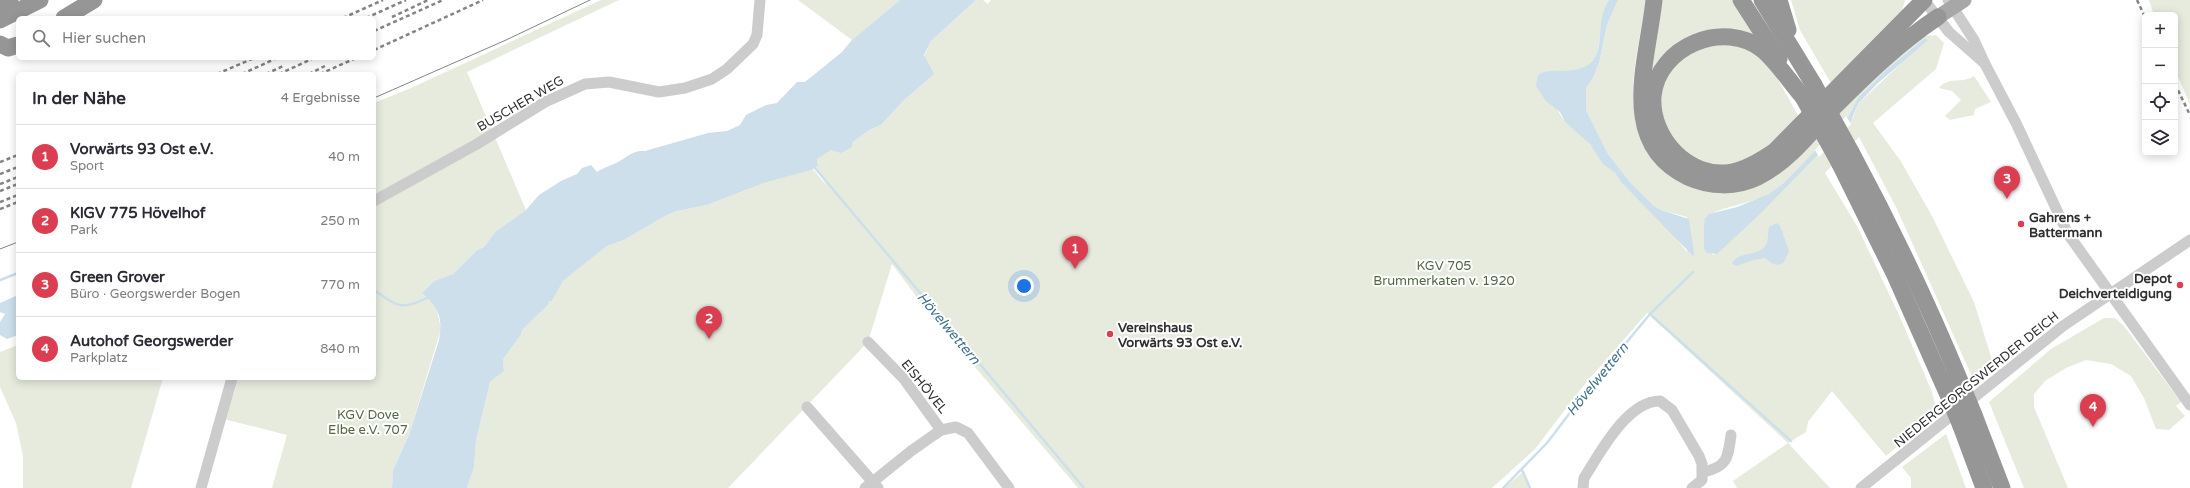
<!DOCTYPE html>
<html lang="de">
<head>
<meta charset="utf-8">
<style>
  body { margin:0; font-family:"Varela Round",sans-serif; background:#f2f2f3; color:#2b2b33 }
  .controls { position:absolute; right:12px; top:12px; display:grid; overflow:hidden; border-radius:6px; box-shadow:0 2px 10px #0003 }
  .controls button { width:36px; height:36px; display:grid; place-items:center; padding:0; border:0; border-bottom:1px solid #e1e1e2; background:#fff; color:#2b2b33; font:20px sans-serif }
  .you { position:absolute; left:1024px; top:286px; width:14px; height:14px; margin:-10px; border:3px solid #fff; border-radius:50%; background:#1a73e8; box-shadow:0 0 0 6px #1a73e833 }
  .badge { display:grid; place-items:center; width:26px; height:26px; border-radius:50%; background:#da3e50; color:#fff; font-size:13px; font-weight:700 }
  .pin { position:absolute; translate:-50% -33px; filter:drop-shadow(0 1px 2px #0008) }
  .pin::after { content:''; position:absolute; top:21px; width:14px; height:12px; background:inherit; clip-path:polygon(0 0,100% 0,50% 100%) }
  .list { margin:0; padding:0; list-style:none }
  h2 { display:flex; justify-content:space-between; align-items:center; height:52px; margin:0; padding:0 16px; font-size:17px }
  h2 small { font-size:13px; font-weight:400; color:#7c7c81 }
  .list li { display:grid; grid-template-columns:26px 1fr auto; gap:12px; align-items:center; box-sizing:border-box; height:64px; padding:0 16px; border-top:1px solid #e1e1e2 }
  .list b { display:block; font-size:15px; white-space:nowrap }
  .list p { margin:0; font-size:13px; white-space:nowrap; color:#7c7c81 }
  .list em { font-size:13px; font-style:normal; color:#7c7c81 }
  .icon { flex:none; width:22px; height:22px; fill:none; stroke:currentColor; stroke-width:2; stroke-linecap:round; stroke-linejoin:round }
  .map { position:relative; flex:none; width:2190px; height:488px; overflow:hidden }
  .search { position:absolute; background:#fff; box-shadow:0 2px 10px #0003; left:16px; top:16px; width:360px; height:44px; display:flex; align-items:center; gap:10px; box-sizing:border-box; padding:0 14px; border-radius:6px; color:#7c7c81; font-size:15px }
  .panel { position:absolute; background:#fff; box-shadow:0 2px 10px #0003; left:16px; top:72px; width:360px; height:308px; border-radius:6px }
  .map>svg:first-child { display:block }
  .green { fill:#e6ebde; fill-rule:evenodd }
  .water { fill:#ccdfea }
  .pier { fill:#fff }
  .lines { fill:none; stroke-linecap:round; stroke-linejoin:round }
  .stream { stroke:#ccdfea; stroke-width:2.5 }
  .minor { stroke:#ccc; stroke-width:11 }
  .major { stroke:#a7a7a7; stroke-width:15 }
  .highway { stroke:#969696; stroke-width:17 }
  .tram { stroke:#848484; stroke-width:1 }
  .rail { stroke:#848484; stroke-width:2.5; stroke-dasharray:4 3; stroke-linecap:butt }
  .highway-bridge { stroke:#969696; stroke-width:17 }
  .poi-dot { fill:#da3e50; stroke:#fff; stroke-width:1.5 }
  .labels { text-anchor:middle; stroke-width:4; stroke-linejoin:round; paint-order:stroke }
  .street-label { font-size:13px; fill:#2f2f2f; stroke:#fff }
  .poi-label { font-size:13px; font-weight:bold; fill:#2f2f2f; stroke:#fff; text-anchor:start }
  .park-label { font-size:13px; fill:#54683f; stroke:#fff }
  .water-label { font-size:14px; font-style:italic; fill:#42738c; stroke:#fff }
</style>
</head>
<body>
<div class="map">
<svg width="2190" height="488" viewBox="0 0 2190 488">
  <rect width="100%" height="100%" fill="#fff"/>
  <!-- green -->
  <g class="green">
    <path d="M601 0H619L467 72 526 210 495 232 484 247 477 250 453 274 434 281 422 293 436 305 441 329 409 435 393 470 392 488H272L287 435 224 419 234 378H374V103L411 88Z"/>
    <path d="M798 0H900L852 40Z"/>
    <path d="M976 0H983L988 4 991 0H1609C1591 39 1615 77 1551 71L1556 108 1565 122 1582 135 1598 154 1604 164 1615 173 1621 182 1672 233 1687 252V217L1661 210 1654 206 1629 181 1608 154 1586 110V88L1593 78 1599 63 1607 25 1618 0H1646C1638 55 1615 122 1660 166 1677 184 1696 191 1720 193L1844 107 1918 40 1926 36 1936 35 1944 43 1936 69 1873 123 1900 160 1931 214 1974 302 1993 363 1973 379 1897 209 1859 137 1825 173 1857 226 1900 317 1932 392 1937 413 1886 456 1832 391 1808 422 1806 432 1788 443 1830 488H1737L1733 481 1788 443 1647 313 1584 385 1535 449 1492 488H1078L928 312 892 264 868 342 728 488H467L474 467 476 441 490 382 504 371 503 359 521 335 522 330 548 305V301H552L563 281 607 246 624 240 665 216 677 211 707 205 764 183 813 169 827 186 816 167 818 166 817 159 831 149 852 147 853 142 869 130 881 125 905 99 931 41ZM1925 38 1927 39 1858 104 1853 118 1714 255 1712 254 1705 218C1712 209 1756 202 1770 194 1795 180 1828 139 1848 117 1862 86 1899 60 1925 38Z"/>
    <path d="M1659 0H1732L1757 35 1711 31 1650 82Z"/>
    <path d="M1791 0H1905L1902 11 1832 85 1800 30Z"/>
    <path d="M2149 0H2190V104L2175 70V15H2154Z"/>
    <path d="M1713 42 1750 48 1770 65 1800 119 1761 155 1720 168 1684 155 1660 117 1661 86 1676 60Z"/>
    <path d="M1974 76 1991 102 1975 109 1974 115 1950 120 1945 116 1961 100 1952 91 1939 88C1951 75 1960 85 1974 76Z"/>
    <path d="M2104 318H2115L2124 326 2181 402 2176 406 2185 416 2169 430 2156 429 2144 398 2131 376 2111 364 2086 360 2066 368 2045 381 2034 394V407L2068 488H2024L1989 402 2051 349Z"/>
    <path d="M18 345V378H163L131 488H23V456L16 423 0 387V352Z"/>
    <path d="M1946 434 1966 488H1911V478L1902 467Z"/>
    <path d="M1524 471 1531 488H1504Z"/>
  </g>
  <!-- water -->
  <g class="water">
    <path d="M900 0H976L931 41 924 55 934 74 905 99 881 125 869 130 853 142 852 147 841 153 831 150 817 159 818 166 811 170 764 183 707 205 677 211 665 216 624 240 607 246 563 281 552 301H549L548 305 522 330 521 335 503 359 504 371 490 382 476 441 474 467 467 488H392L393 470 409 435 439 340C443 317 439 308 422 293L434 281 453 274 477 250 484 247 495 232 526 210 539 195 561 181 577 174 582 168 591 165 597 172C604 167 611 166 618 162 627 157 633 150 645 151L708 133 727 131 740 125 746 115 766 105 777 103 797 82H805L842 52 852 40Z"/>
    <path d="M1609 0H1618L1607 25 1599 63 1593 78 1586 88V110L1608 154 1629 181 1654 206 1661 210 1689 219 1694 253 1693 256 1621 182 1615 173 1603 164 1590 144 1565 122 1560 112 1546 101 1536 86 1538 75C1548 67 1567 74 1582 68 1604 60 1598 36 1602 17 1603 11 1606 5 1609 0Z"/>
    <path d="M1925 38 1928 40 1877 84 1858 104 1851 121 1760 214 1717 254 1707 253 1704 249V226L1705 218 1709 214 1737 207 1769 194 1784 183 1848 117 1858 98 1886 70Z"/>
    <path d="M1777 223 1780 226 1789 251 1784 262C1777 268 1771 263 1765 258L1753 260 1737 266 1732 264C1737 250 1761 258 1767 243 1768 238 1768 232 1769 227Z"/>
    <path d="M18 295V335L7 339 0 335V322L5 314 0 312V303Z"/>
  </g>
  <!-- pier -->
  <path class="pier" d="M1846 116 1851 124 1819 157 1815 150Z"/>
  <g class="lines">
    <!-- stream -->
    <g class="stream">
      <path d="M815 168 1084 488"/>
      <path d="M0 280 18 273"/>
      <path d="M374 290C397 306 401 311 427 298"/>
      <path d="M1650 314 1791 441"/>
      <path d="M1522 470 1530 488"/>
      <path d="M1503 488 1547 443 1588 389 1650 314 1693 272"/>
    </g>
    <!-- minor -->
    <g class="minor">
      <path d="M1924 0 1949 32 1983 62"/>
      <path d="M1948 0 1974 40 1985 64 2016 123 2068 234 2190 405"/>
      <path d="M374 201 477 144 545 102 585 84 609 82 659 92 685 88 712 79 727 69 753 44 757 35 760 0"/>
      <path d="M868 342 904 379 941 430 956 427 968 433 1009 488"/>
      <path d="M807 407 878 488"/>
      <path d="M1703 472C1728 467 1728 457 1731 435"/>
      <path d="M201 488 232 378"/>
      <path d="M865 488 911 451 941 430"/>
      <path d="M1583 488 1584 478C1600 453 1627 401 1660 401L1672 410 1699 456 1702 464V480L1692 488"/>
      <path d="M1861 488 2063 326 2190 240"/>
    </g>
    <!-- major -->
    <path class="major" d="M1938 17 1964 0"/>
    <!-- highway -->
    <g class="highway">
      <path d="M1654 0C1648 60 1616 143 1688 177 1710 187 1736 188 1758 177 1788 162 1811 132 1833 108 1866 75 1899 43 1938 17"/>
      <path d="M1741 0 1779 59"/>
      <path d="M1762 0 1814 85"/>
      <path d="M1779 0 1788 30"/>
      <path d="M0 4 10 0"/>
      <path d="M64 18 94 0"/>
      <path d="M0 20 40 0"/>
      <path d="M0 44 8 48 18 45"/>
      <path d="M1803 97C1790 82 1778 63 1763 50 1724 19 1658 46 1653 96 1650 138 1689 180 1732 172 1748 169 1762 160 1775 151L1924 0"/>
      <path d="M1851 152C1892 228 1929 306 1962 386"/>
      <path d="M1840 164 1895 275 1949 397"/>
      <path d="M1974 415 2002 488"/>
      <path d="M1961 426 1984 488"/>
    </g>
    <!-- tram -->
    <g class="tram">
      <path d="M374 98 506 40 590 0"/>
      <path d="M0 249 18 242"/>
    </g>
    <!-- rail -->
    <g class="rail">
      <path d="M2137 0 2145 17"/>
      <path d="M392 17 428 0"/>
      <path d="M343 18 383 0"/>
      <path d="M366 18 406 0"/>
      <path d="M374 31 443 0"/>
      <path d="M374 50 483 0"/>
      <path d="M217 74 254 58"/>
      <path d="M242 74 277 58"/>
      <path d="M266 74 285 65"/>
      <path d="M279 74 314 58"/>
      <path d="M309 74 325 66"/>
      <path d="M320 74 356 58"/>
      <path d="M2175 84 2190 115"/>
      <path d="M0 162 18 155"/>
      <path d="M0 174 18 167"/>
      <path d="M0 184 18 177"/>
      <path d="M0 191 18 184"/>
      <path d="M0 202 18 195"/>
      <path d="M0 209 18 202"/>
    </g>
    <!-- highway-bridge -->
    <g class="highway-bridge">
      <path d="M1814 85 1851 152"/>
      <path d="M1803 97 1840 164"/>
      <path d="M1962 386 1974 415"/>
      <path d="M1949 397 1961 426"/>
    </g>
  </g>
  <!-- markers -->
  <g class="poi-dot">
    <circle cx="2021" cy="224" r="4"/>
    <circle cx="2180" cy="285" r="4"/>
    <circle cx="1110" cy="334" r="4"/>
  </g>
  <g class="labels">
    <!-- street labels -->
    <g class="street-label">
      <text transform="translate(520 103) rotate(-30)" y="5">BUSCHER WEG</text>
      <text transform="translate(1976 379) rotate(-39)" y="5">NIEDERGEORGSWERDER DEICH</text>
      <text transform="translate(925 386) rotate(51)" y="5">EISHÖVEL</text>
    </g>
    <!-- poi labels -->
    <g class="poi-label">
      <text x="2029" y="222">Gahrens +<tspan x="2029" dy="15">Battermann</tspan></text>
      <text x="2172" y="283" text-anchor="end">Depot<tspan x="2172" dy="15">Deichverteidigung</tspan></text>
      <text x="1118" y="332">Vereinshaus<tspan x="1118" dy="15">Vorwärts 93 Ost e.V.</tspan></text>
    </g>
    <!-- park labels -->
    <g class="park-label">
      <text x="1444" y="270">KGV 705<tspan x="1444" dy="15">Brummerkaten v. 1920</tspan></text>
      <text x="368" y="419">KGV Dove<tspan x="368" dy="15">Elbe e.V. 707</tspan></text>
    </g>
    <!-- water labels -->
    <g class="water-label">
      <text transform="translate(949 328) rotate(50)" y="5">Hövelwettern</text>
      <text transform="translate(1597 379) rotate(-51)" y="5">Hövelwettern</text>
    </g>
  </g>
</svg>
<div class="controls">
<button>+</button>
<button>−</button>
<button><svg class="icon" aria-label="locate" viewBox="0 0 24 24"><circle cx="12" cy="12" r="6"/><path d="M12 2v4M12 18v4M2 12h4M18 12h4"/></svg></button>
<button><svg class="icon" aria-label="layers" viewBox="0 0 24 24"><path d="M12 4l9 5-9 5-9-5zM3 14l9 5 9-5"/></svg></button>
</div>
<div class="you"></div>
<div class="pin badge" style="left:1075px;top:269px">1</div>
<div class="pin badge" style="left:709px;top:339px">2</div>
<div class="pin badge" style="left:2007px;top:199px">3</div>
<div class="pin badge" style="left:2093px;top:427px">4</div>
<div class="search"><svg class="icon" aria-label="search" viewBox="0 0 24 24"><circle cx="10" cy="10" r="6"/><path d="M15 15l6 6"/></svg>Hier suchen</div>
<section class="panel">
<h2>In der Nähe<small>4 Ergebnisse</small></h2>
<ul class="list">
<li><span class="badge">1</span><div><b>Vorwärts 93 Ost e.V.</b><p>Sport</p></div><em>40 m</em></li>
<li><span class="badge">2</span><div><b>KlGV 775 Hövelhof</b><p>Park</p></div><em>250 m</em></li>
<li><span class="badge">3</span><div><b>Green Grover</b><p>Büro · Georgswerder Bogen</p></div><em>770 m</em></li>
<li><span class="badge">4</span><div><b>Autohof Georgswerder</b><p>Parkplatz</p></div><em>840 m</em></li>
</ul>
</section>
</div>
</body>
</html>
